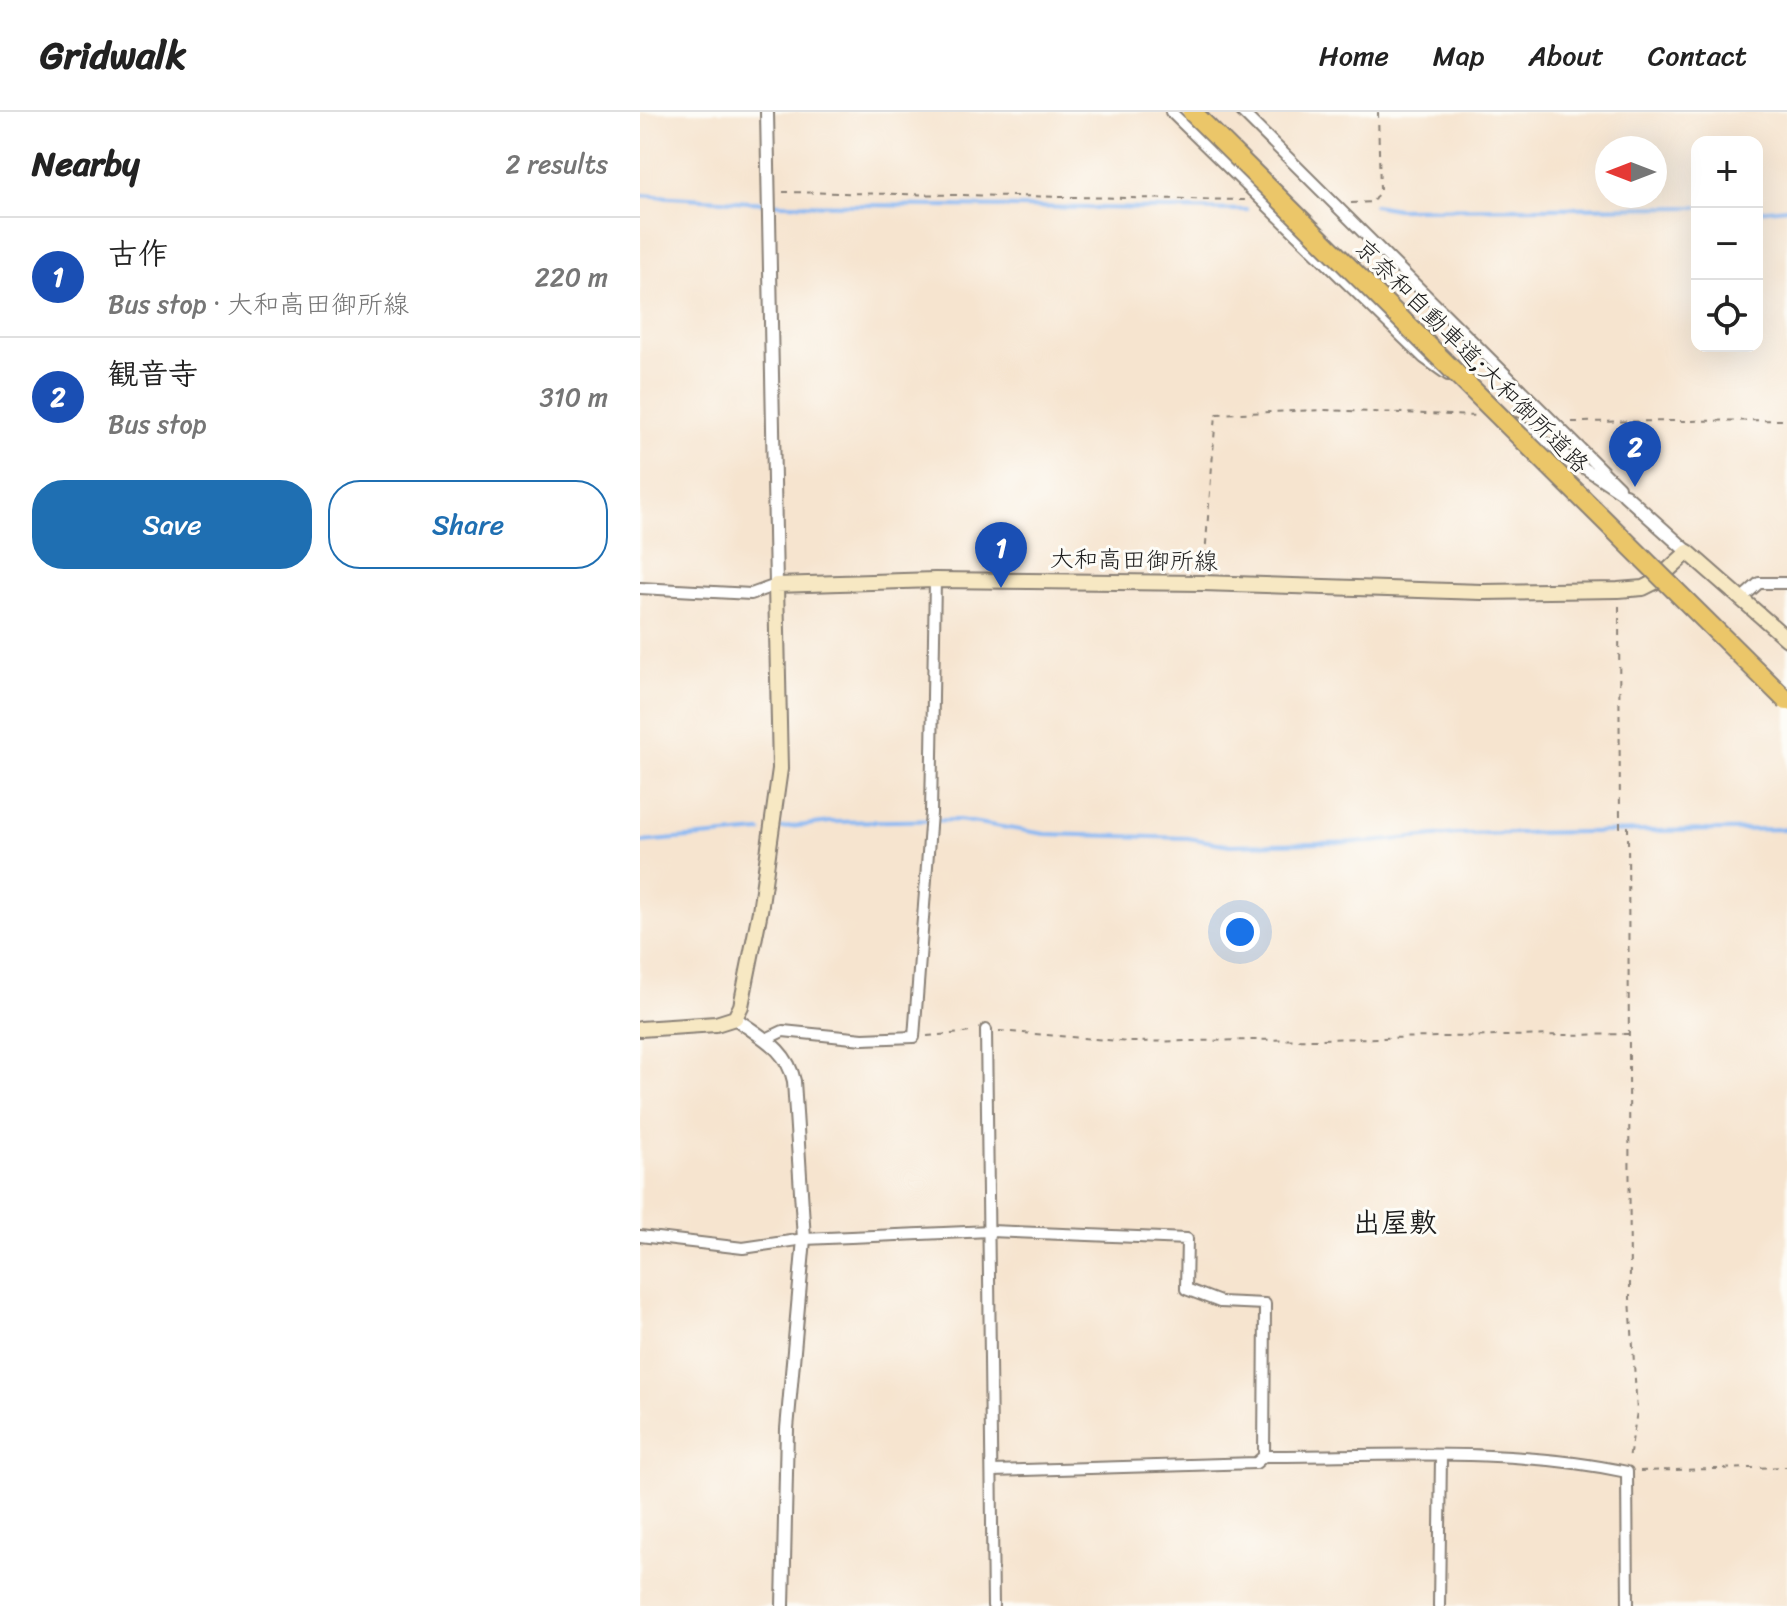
<!DOCTYPE html>
<html lang="en">
<head>
<meta charset="utf-8">
<style>
  body { margin:0; font-family:Sriracha,"Klee One",sans-serif; background:#f6f6f6; color:#222 }
  .controls { position:absolute; right:24px; top:24px; display:grid; overflow:hidden; border-radius:16px; box-shadow:0 8px 32px #0002 }
  .controls button { width:72px; height:72px; display:grid; place-items:center; padding:0; border:0; border-bottom:2px solid #e0e0e0; background:#fff; color:#222; font:40px sans-serif }
  .compass { position:absolute; left:955px; top:24px; width:72px; height:72px; border-radius:50%; background:#fff; box-shadow:0 8px 32px #0002; rotate:270deg }
  .you { position:absolute; left:600px; top:820px; width:28px; height:28px; margin:-20px; border:6px solid #fff; border-radius:50%; background:#1a73e8; box-shadow:0 0 0 12px #1a73e833 }
  .badge { display:grid; place-items:center; width:52px; height:52px; border-radius:50%; background:#1f6fb2; color:#fff; font-size:26px; font-weight:700 }
  .pin { position:absolute; translate:-50% -66px; filter:drop-shadow(0 2px 4px #0008) }
  .pin::after { content:''; position:absolute; top:42px; width:28px; height:24px; background:inherit; clip-path:polygon(0 0,100% 0,50% 100%) }
  .list { margin:0; padding:0; list-style:none }
  h2 { display:flex; justify-content:space-between; align-items:center; height:104px; margin:0; padding:0 32px; font-size:34px }
  h2 small { font-size:26px; font-weight:400; color:#767676 }
  .list li { display:grid; grid-template-columns:52px 1fr auto; gap:24px; align-items:center; box-sizing:border-box; height:120px; padding:0 32px; border-top:2px solid #e0e0e0 }
  .list b { display:block; font-size:30px; white-space:nowrap }
  .list p { margin:0; font-size:26px; white-space:nowrap; color:#767676 }
  .list em { font-size:26px; font-style:normal; color:#767676 }
  .actions { display:flex; gap:16px; padding:24px 32px }
  .actions a { flex:1; padding:18px 0; border:2px solid #1f6fb2; border-radius:32px; text-align:center; font-size:28px; color:#1f6fb2 }
  .actions .main { background:#1f6fb2; color:#fff }
  .icon { flex:none; width:44px; height:44px; fill:none; stroke:currentColor; stroke-width:2; stroke-linecap:round; stroke-linejoin:round }
  .map { position:relative; flex:none; width:1147px; height:1494px; overflow:hidden }
  header { display:flex; align-items:center; gap:48px; box-sizing:border-box; height:112px; padding:0 40px; background:#fff; border-bottom:2px solid #e0e0e0 }
  header strong { font-size:38px }
  nav { display:flex; gap:44px; margin-inline-start:auto; font-size:28px }
  main { display:flex }
  aside { flex:1; background:#fff }
  .map>svg:first-child { display:block }
  .lines { fill:none; stroke-linecap:round; stroke-linejoin:round }
  .stream { stroke:#87b7f3; stroke-width:4 }
  .minor-casing { stroke:#898076; stroke-width:14 }
  .tertiary-casing { stroke:#898076; stroke-width:16 }
  .secondary-casing { stroke:#898076; stroke-width:18 }
  .path { stroke:#898076; stroke-width:2; stroke-dasharray:6 6; stroke-linecap:butt }
  .minor { stroke:#fff; stroke-width:10 }
  .tertiary { stroke:#fff; stroke-width:12 }
  .secondary { stroke:#f7e8c3; stroke-width:14 }
  .motorway-bridge-casing { stroke:#898076; stroke-width:22; stroke-linecap:butt }
  .motorway-bridge { stroke:#ebc669; stroke-width:18 }
  .labels { text-anchor:middle; stroke-width:6; stroke-linejoin:round; paint-order:stroke }
  .street-label { font-size:24px; fill:#1c1c1c; stroke:#fdfcf7 }
  .quarter-label { font-size:28px; font-weight:bold; fill:#1c1c1c; stroke:#fdfcf7 }
</style>
</head>
<body>
<header>
<strong>Gridwalk</strong>
<nav><a>Home</a><a>Map</a><a>About</a><a>Contact</a></nav>
</header>
<main>
<aside>
<h2>Nearby<small>2 results</small></h2>
<ul class="list">
<li><span class="badge" style="background:#1a4fb4">1</span><div><b>古作</b><p>Bus stop · 大和高田御所線</p></div><em>220 m</em></li>
<li><span class="badge" style="background:#1a4fb4">2</span><div><b>観音寺</b><p>Bus stop</p></div><em>310 m</em></li>
</ul>
<div class="actions"><a class="main">Save</a><a>Share</a></div>
</aside>
<div class="map">
<svg width="1147" height="1494" viewBox="0 0 1147 1494">
  <rect width="100%" height="100%" fill="#fdfcf7"/>
  <filter id="ink" filterUnits="userSpaceOnUse"><feTurbulence type="fractalNoise" baseFrequency=".0125" numOctaves="2"/><feDisplacementMap in="SourceGraphic" scale="16" xChannelSelector="R" yChannelSelector="G"/><feConvolveMatrix kernelMatrix="1 2 1 2 8 2 1 2 1" color-interpolation-filters="sRGB"/></filter>
  <filter id="wash" filterUnits="userSpaceOnUse"><feTurbulence type="fractalNoise" baseFrequency=".006" numOctaves="4" result="noise"/><feDisplacementMap in="SourceGraphic" scale="32" xChannelSelector="R" yChannelSelector="G"/><feGaussianBlur stdDeviation="1.8" result="paint"/><feColorMatrix in="noise" values="0 0 0 0 0 0 0 0 0 0 0 0 0 0 0 0 0 1.4 0 .05"/><feComposite in="paint" operator="in"/></filter>
  <g filter="url(#wash)">
    <rect width="100%" height="100%" fill="#f6e4cf"/>
    <g class="lines">
      <!-- stream -->
      <g class="stream">
        <path d="M0 83 142 92 607 98"/>
        <path d="M734 93 757 97 1057 95"/>
        <path d="M1117 99 1147 96"/>
        <path d="M142 716 190 710 319 708 405 722 548 726 590 733 730 730 816 722 1147 717"/>
        <path d="M0 730 121 720"/>
      </g>
    </g>
  </g>
  <g filter="url(#ink)">
    <g class="lines">
      <defs>
        <g id="minor">
          <path d="M531 0 784 246 808 263"/>
          <path d="M602 0 979 375"/>
          <path d="M876 311 985 383"/>
          <path d="M0 476 111 482 136 473"/>
          <path d="M1101 487 1119 471H1147"/>
          <path d="M346 918 353 1494"/>
          <path d="M126 927 143 919 223 927 274 925 291 701 295 468"/>
          <path d="M0 1124 103 1136 164 1127 350 1119 547 1127 546 1177 580 1190 625 1192 624 1344"/>
          <path d="M352 1359 616 1351 624 1344C743 1344 870 1335 987 1360L988 1494"/>
          <path d="M799 1494 801 1344"/>
        </g>
        <g id="tertiary">
          <path d="M127 0 136 473"/>
          <path d="M985 383 1048 440"/>
          <path d="M95 906C120 925 147 936 154 969L164 1127 147 1317 143 1494"/>
        </g>
        <path id="secondary" d="M0 917 76 912 95 906 101 894 120 799 140 657 136 473 295 468 562 471 842 480 978 478 1003 476 1015 470 1048 440 1147 527"/>
      </defs>
      <!-- minor casing -->
      <use href="#minor" class="minor-casing"/>
      <!-- tertiary casing -->
      <use href="#tertiary" class="tertiary-casing"/>
      <!-- secondary casing -->
      <use href="#secondary" class="secondary-casing"/>
      <!-- path -->
      <g class="path">
        <path d="M143 80 605 88"/>
        <path d="M711 91 733 90 740 78 738 0"/>
        <path d="M932 310 1147 308"/>
        <path d="M564 457 576 302 683 298 838 304"/>
        <path d="M979 494 980 715H988L990 1186 997 1300 989 1347"/>
        <path d="M359 919 489 930 988 922"/>
        <path d="M287 924 333 920"/>
        <path d="M1000 1359 1147 1355"/>
      </g>
      <!-- minor -->
      <use href="#minor" class="minor"/>
      <!-- tertiary -->
      <use href="#tertiary" class="tertiary"/>
      <!-- secondary -->
      <use href="#secondary" class="secondary"/>
      <defs>
        <path id="motorway-bridge" d="M552 0 1147 589"/>
      </defs>
      <!-- motorway-bridge casing -->
      <use href="#motorway-bridge" class="motorway-bridge-casing"/>
      <!-- motorway-bridge -->
      <use href="#motorway-bridge" class="motorway-bridge"/>
    </g>
  </g>
  <g class="labels">
    <!-- street labels -->
    <g class="street-label">
      <text transform="translate(832 244) rotate(45)" y="8">京奈和自動車道;大和御所道路</text>
      <text transform="translate(494 448) rotate(1)" y="8">大和高田御所線</text>
    </g>
    <!-- quarter labels -->
    <g class="quarter-label">
      <text x="755" y="1120">出屋敷</text>
    </g>
  </g>
</svg>
<div class="controls">
<button>+</button>
<button>−</button>
<button><svg class="icon" aria-label="locate" viewBox="0 0 24 24"><circle cx="12" cy="12" r="6"/><path d="M12 2v4M12 18v4M2 12h4M18 12h4"/></svg></button>
</div>
<svg class="compass" viewBox="-18 -18 36 36"><path d="M0-13l5 13h-10z" fill="#e53935"/><path d="M0 13l5-13h-10z" fill="#767676"/></svg>
<div class="you"></div>
<div class="pin badge" style="left:361px;top:476px;background:#1a4fb4">1</div>
<div class="pin badge" style="left:995px;top:375px;background:#1a4fb4">2</div>
</div>
</main>
</body>
</html>
